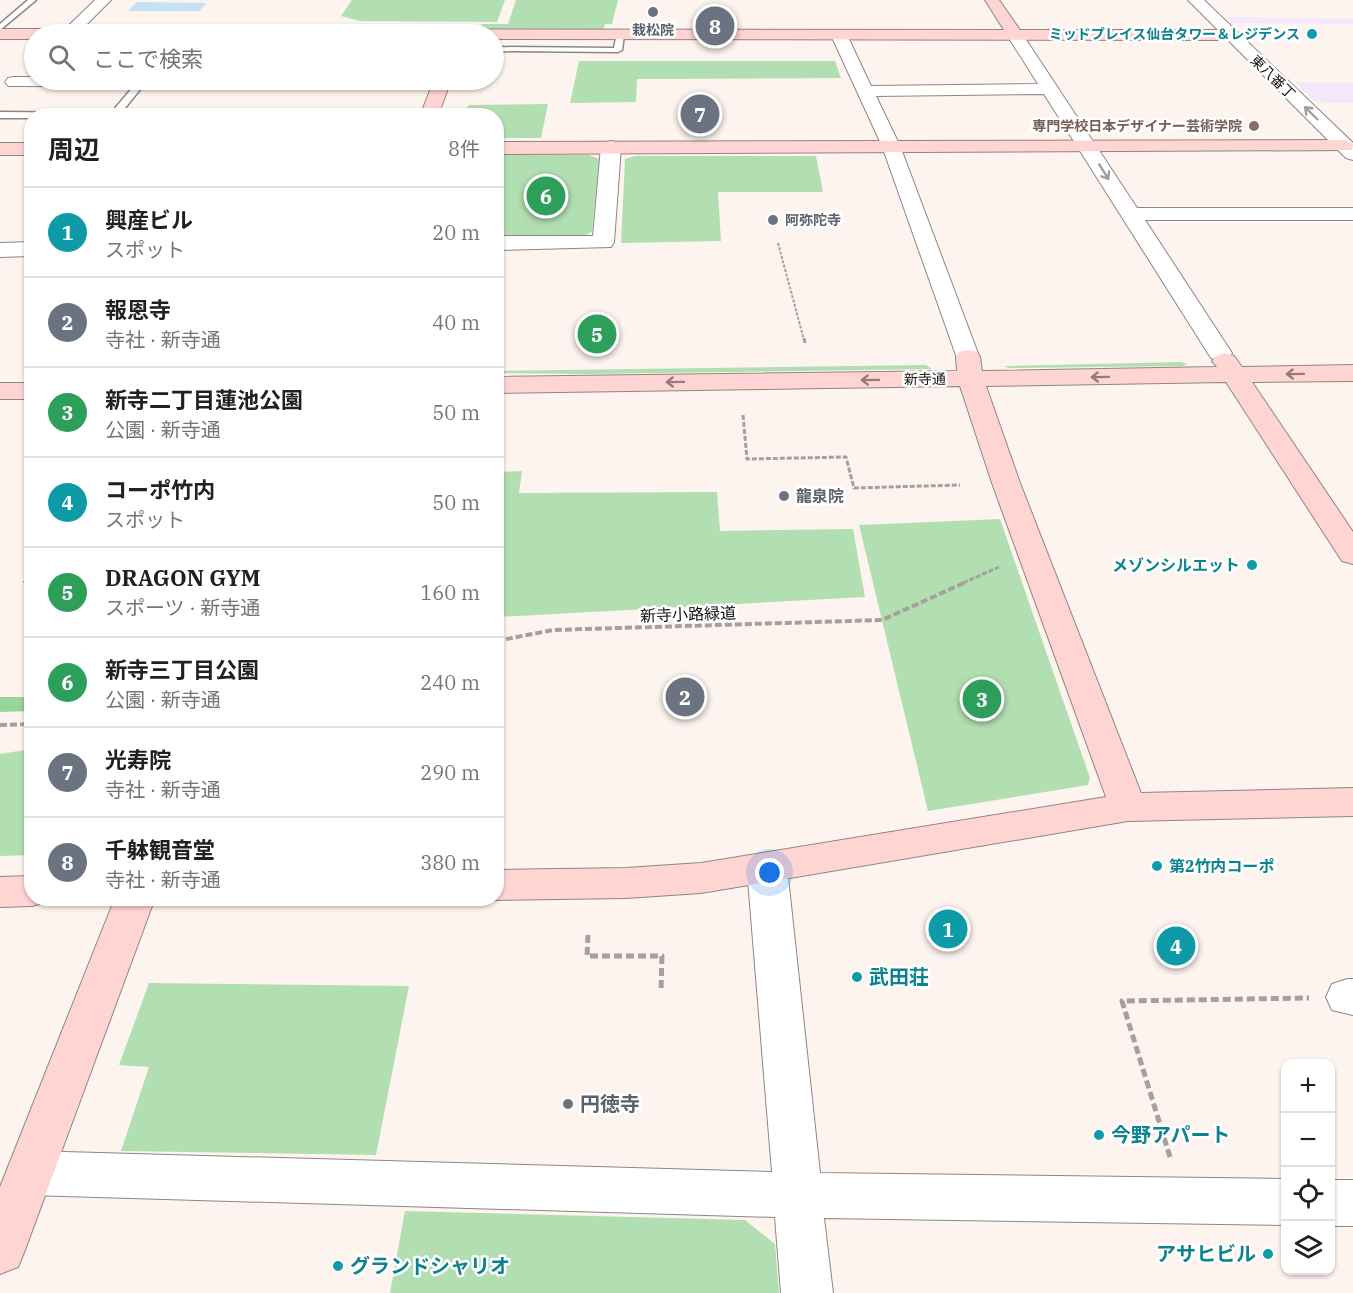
<!DOCTYPE html>
<html lang="ja">
<head>
<meta charset="utf-8">
<style>
  body { margin:0; font-family:"IBM Plex Serif","Noto Sans JP",serif; background:#f6f6f6; color:#202124 }
  .controls { position:absolute; right:18px; bottom:18px; display:grid; overflow:hidden; border-radius:12px; box-shadow:0 2px 4px #0004 }
  .controls button { width:54px; height:54px; display:grid; place-items:center; padding:0; border:0; border-bottom:2px solid #e0e0e0; background:#fff; color:#202124; font:30px sans-serif }
  .you { position:absolute; left:770px; top:873px; width:21px; height:21px; margin:-15px; border:4px solid #fff; border-radius:50%; background:#1a73e8; box-shadow:0 0 0 9px #1a73e833 }
  .badge { display:grid; place-items:center; width:39px; height:39px; border-radius:50%; background:#d93025; color:#fff; font-size:20px; font-weight:700 }
  .pin { position:absolute; translate:-50% -50%; border:3px solid #fff; box-shadow:0 2px 6px #0006 }
  .list { margin:0; padding:0; list-style:none }
  h2 { display:flex; justify-content:space-between; align-items:center; height:78px; margin:0; padding:0 24px; font-size:26px }
  h2 small { font-size:20px; font-weight:400; color:#757577 }
  .list li { display:grid; grid-template-columns:39px 1fr auto; gap:18px; align-items:center; box-sizing:border-box; height:90px; padding:0 24px; border-top:2px solid #e0e0e0 }
  .list b { display:block; font-size:22px; white-space:nowrap }
  .list p { margin:0; font-size:20px; white-space:nowrap; color:#757577 }
  .list em { font-size:20px; font-style:normal; color:#757577 }
  .icon { flex:none; width:33px; height:33px; fill:none; stroke:currentColor; stroke-width:2; stroke-linecap:round; stroke-linejoin:round }
  .map { position:relative; flex:none; width:1353px; height:1293px; overflow:hidden }
  .search { position:absolute; background:#fff; box-shadow:0 2px 4px #0004; left:24px; top:24px; width:480px; height:66px; display:flex; align-items:center; gap:15px; box-sizing:border-box; padding:0 21px; border-radius:33px; color:#757577; font-size:22px }
  .panel { position:absolute; background:#fff; box-shadow:0 2px 4px #0004; left:24px; top:108px; width:480px; height:798px; border-radius:24px }
  .map>svg:first-child { display:block }
  .commercial { fill:#f3e7fc }
  .green { fill:#b2dfb1 }
  .forest { fill:#99d498 }
  .water { fill:#c4e2f5 }
  .lines { fill:none; stroke-linecap:round; stroke-linejoin:round }
  .lane-casing { stroke:#8e8682; stroke-width:3 }
  .street-casing { stroke:#8e8682; stroke-width:2 }
  .secondary-casing { stroke:#8e8682; stroke-width:2 }
  .path-far3 { stroke:#a6a09c; stroke-width:2; stroke-dasharray:3 1.5; stroke-linecap:butt }
  .path-far2 { stroke:#a6a09c; stroke-width:3; stroke-dasharray:5 2; stroke-linecap:butt }
  .path-far1 { stroke:#a6a09c; stroke-width:4; stroke-dasharray:7 3; stroke-linecap:butt }
  .path { stroke:#a6a09c; stroke-width:5; stroke-dasharray:8 4; stroke-linecap:butt }
  .lane { fill:#fff; fill-rule:evenodd }
  .street { fill:#fff; fill-rule:evenodd }
  .secondary { fill:#ffd5d3; fill-rule:evenodd }
  .oneway { stroke:#a09f9f }
  .oneway2 { stroke:#947c7a }
  .worship-dot { fill:#6b7280; stroke:#fff; stroke-width:2 }
  .culture-dot { fill:#0f9aa8; stroke:#fff; stroke-width:2 }
  .education-dot { fill:#8d6e63; stroke:#fff; stroke-width:2 }
  .labels { text-anchor:middle; stroke-width:5; stroke-linejoin:round; paint-order:stroke }
  .far-worship-label { font-size:14px; font-weight:bold; fill:#5b616d; stroke:#fff }
  .far-culture-label { font-size:14px; font-weight:bold; fill:#0d838f; stroke:#fff; text-anchor:end }
  .far-street-label { font-size:14px; fill:#12100e; stroke:#fff }
  .far-education-label { font-size:14px; font-weight:bold; fill:#785e54; stroke:#fff; text-anchor:end }
  .worship-label { font-size:16px; font-weight:bold; fill:#5b616d; stroke:#fff; text-anchor:start }
  .culture-label { font-size:16px; font-weight:bold; fill:#0d838f; stroke:#fff; text-anchor:end }
  .street-label { font-size:16px; fill:#12100e; stroke:#fff }
  .near-culture-label { font-size:20px; font-weight:bold; fill:#0d838f; stroke:#fff; text-anchor:start }
  .near-worship-label { font-size:20px; font-weight:bold; fill:#5b616d; stroke:#fff; text-anchor:start }
</style>
</head>
<body>
<div class="map">
<svg width="1353" height="1293" viewBox="0 0 1353 1293">
  <rect width="100%" height="100%" fill="#fdf4ef"/>
  <!-- commercial -->
  <g class="commercial">
    <path d="M1227 17 1353 19V24L1232 23Z"/>
    <path d="M1295 82H1353V103L1315 102Z"/>
  </g>
  <!-- green -->
  <g class="green">
    <path d="M352 0H505L497 22 360 21 341 16Z"/>
    <path d="M516 0H618L612 24H605L603 30H479L482 24H508Z"/>
    <path d="M579 61H835L841 78 637 79 636 102 570 103Z"/>
    <path d="M548 104 541 138H497L496 116 460 115 469 105Z"/>
    <path d="M496 155H589L599 159 592 232 580 238 497 239Z"/>
    <path d="M635 156H816L823 192H718L721 241 621 243 625 159Z"/>
    <path d="M1181 362 1187 364 1183 366 1009 368 1004 366Z"/>
    <path d="M926 365 932 369 590 374 496 373 497 371Z"/>
    <path d="M522 471 519 493 717 492 720 531 853 529 865 597 497 617V472Z"/>
    <path d="M1000 519 1090 778 1088 785 928 811 859 525Z"/>
    <path d="M31 749V855L0 856V754Z"/>
    <path d="M149 983 409 986 376 1155 121 1151 149 1067 119 1065Z"/>
    <path d="M405 1211 745 1220 775 1244 779 1293H390Z"/>
  </g>
  <!-- forest -->
  <path class="forest" d="M0 697H31V711L0 712Z"/>
  <!-- water -->
  <path class="water" d="M137 2 207 3 199 11H128Z"/>
  <g class="lines">
    <defs>
      <g id="lane">
        <path d="M28 0H36L0 30V24Z"/>
        <path d="M617 33 624 35 622 50 618 52 494 51V47L614 48Z"/>
        <path d="M139 80 146 82 121 113H217L221 116H32V118H0V112L111 113Z"/>
      </g>
      <g id="street">
        <path d="M95 0H111L77 34H60Z"/>
        <path d="M1188 0H1204L1353 143V160L1346 158Z"/>
        <path d="M839 30 847 35 871 86 1038 84 1007 35 1015 30 1021 32 1137 208H1353V220H1145L1232 353 1229 358 1220 360 1211 358 1044 94 876 96 900 146 979 356 976 361 967 363 958 361 882 146 831 35Z"/>
        <path d="M14 77H34V80H448L450 82 447 86 441 87 8 86 5 82 8 78Z"/>
        <path d="M611 141 618 143 621 147 614 242 611 247 496 250V236H593L601 147 604 143Z"/>
        <path d="M32 242V256L0 257V243Z"/>
        <path d="M767 853 781 857 787 868 820 1173 1286 1179V1225L824 1218 833 1293H781L775 1217 30 1195 13 1189 6 1173 13 1157 30 1151 772 1172 747 868 753 857Z"/>
        <path d="M1347 979H1353V1015L1332 1010 1326 997 1332 984Z"/>
        <rect x="1330" y="1180" width="23" height="46"/>
      </g>
      <g id="secondary">
        <path d="M985 0H999L1020 30H1230L1238 35 1230 40 494 39V34H34V39H0V29L1004 30Z"/>
        <path d="M434 80H451L438 116H420Z"/>
        <path d="M1345 140 1353 144 1352 150 496 154V142Z"/>
        <rect x="0" y="143" width="32" height="12"/>
        <path d="M968 350 977 352 980 357 982 371 1217 367 1212 361 1216 356 1225 353 1234 356 1242 367 1353 365V381L1252 382 1353 532V564L1342 561 1226 382 986 386 1020 483 1141 793 1353 788V816L1128 821 701 893 626 898 496 900 490 898H496V870L626 868 701 863 1106 797 992 483 960 386 496 393V377L957 371 956 357 959 352Z"/>
        <rect x="0" y="383" width="32" height="16"/>
        <path d="M32 876V898H48L46 902 32 906 0 907V877Z"/>
        <path d="M115 898H155L25 1250 18 1267 0 1274V1187Z"/>
      </g>
    </defs>
    <!-- lane casing -->
    <use href="#lane" class="lane-casing"/>
    <!-- street casing -->
    <use href="#street" class="street-casing"/>
    <!-- secondary casing -->
    <use href="#secondary" class="secondary-casing"/>
    <!-- path-far3 -->
    <path class="path-far3" d="M778 243 804 340"/>
    <!-- path-far2 -->
    <g class="path-far2">
      <path d="M804 338 805 343"/>
      <path d="M743 415 747 459 846 457 854 488 960 485"/>
      <path d="M24 583 32 569"/>
      <path d="M963 583 999 567"/>
    </g>
    <!-- path-far1 -->
    <g class="path-far1">
      <path d="M496 641 553 630 882 620 966 582"/>
      <path d="M0 725 32 724"/>
    </g>
    <!-- path -->
    <g class="path">
      <path d="M588 935 587 956H662L661 991"/>
      <path d="M1170 1157 1122 1001 1309 998"/>
    </g>
    <!-- lane -->
    <use href="#lane" class="lane"/>
    <!-- street -->
    <use href="#street" class="street"/>
    <!-- secondary -->
    <use href="#secondary" class="secondary"/>
  </g>
  <!-- one-way arrows -->
  <defs><path id="oneway-shaft" d="M-6 0H5M1.5-3L5.5 0L1.5 3" fill="none" stroke-width="1.6" stroke-linecap="round" stroke-linejoin="round" transform="scale(1.5)"/></defs>
  <g class="oneway">
    <use href="#oneway-shaft" transform="translate(1311 113) rotate(-136)"/>
    <use href="#oneway-shaft" transform="translate(1104 172) rotate(58)"/>
  </g>
  <g class="oneway2">
    <use href="#oneway-shaft" transform="translate(1295 374) rotate(179)"/>
    <use href="#oneway-shaft" transform="translate(1100 377) rotate(179)"/>
    <use href="#oneway-shaft" transform="translate(870 380) rotate(179)"/>
    <use href="#oneway-shaft" transform="translate(675 382) rotate(179)"/>
  </g>
  <!-- markers -->
  <g class="worship-dot">
    <circle cx="653" cy="12" r="6"/>
    <circle cx="773" cy="220" r="6"/>
    <circle cx="784" cy="496" r="6"/>
    <circle cx="568" cy="1104" r="6"/>
  </g>
  <g class="culture-dot">
    <circle cx="1312" cy="34" r="6"/>
    <circle cx="1252" cy="565" r="6"/>
    <circle cx="1157" cy="866" r="6"/>
    <circle cx="857" cy="977" r="6"/>
    <circle cx="1099" cy="1135" r="6"/>
    <circle cx="1268" cy="1254" r="6"/>
    <circle cx="338" cy="1266" r="6"/>
  </g>
  <circle class="education-dot" cx="1254" cy="126" r="6"/>
  <g class="labels">
    <!-- far-worship labels -->
    <g class="far-worship-label">
      <text x="653" y="35">栽松院</text>
      <text x="785" y="225" text-anchor="start">阿弥陀寺</text>
    </g>
    <!-- far-culture labels -->
    <g class="far-culture-label">
      <text x="1300" y="39">ミッドプレイス仙台タワー＆レジデンス</text>
    </g>
    <!-- far-street labels -->
    <g class="far-street-label">
      <text transform="translate(1273 77) rotate(44)" y="5">東八番丁</text>
      <text transform="translate(925 379) rotate(-1)" y="5">新寺通</text>
    </g>
    <!-- far-education labels -->
    <g class="far-education-label">
      <text x="1242" y="131">専門学校日本デザイナー芸術学院</text>
    </g>
    <!-- worship labels -->
    <g class="worship-label">
      <text x="796" y="502">龍泉院</text>
    </g>
    <!-- culture labels -->
    <g class="culture-label">
      <text x="1240" y="571">メゾンシルエット</text>
      <text x="1169" y="872" text-anchor="start">第2竹内コーポ</text>
    </g>
    <!-- street labels -->
    <g class="street-label">
      <text transform="translate(688 614) rotate(-2)" y="6">新寺小路緑道</text>
    </g>
    <!-- near-culture labels -->
    <g class="near-culture-label">
      <text x="869" y="984">武田荘</text>
      <text x="1111" y="1142">今野アパート</text>
      <text x="1256" y="1261" text-anchor="end">アサヒビル</text>
      <text x="350" y="1273">グランドシャリオ</text>
    </g>
    <!-- near-worship labels -->
    <g class="near-worship-label">
      <text x="580" y="1111">円徳寺</text>
    </g>
  </g>
</svg>
<div class="controls">
<button>+</button>
<button>−</button>
<button><svg class="icon" aria-label="locate" viewBox="0 0 24 24"><circle cx="12" cy="12" r="6"/><path d="M12 2v4M12 18v4M2 12h4M18 12h4"/></svg></button>
<button><svg class="icon" aria-label="layers" viewBox="0 0 24 24"><path d="M12 4l9 5-9 5-9-5zM3 14l9 5 9-5"/></svg></button>
</div>
<div class="you"></div>
<div class="pin badge" style="left:948px;top:929px;background:#0f9aa8">1</div>
<div class="pin badge" style="left:685px;top:697px;background:#6b7280">2</div>
<div class="pin badge" style="left:982px;top:699px;background:#2e9e5b">3</div>
<div class="pin badge" style="left:1176px;top:946px;background:#0f9aa8">4</div>
<div class="pin badge" style="left:597px;top:334px;background:#2e9e5b">5</div>
<div class="pin badge" style="left:546px;top:196px;background:#2e9e5b">6</div>
<div class="pin badge" style="left:700px;top:114px;background:#6b7280">7</div>
<div class="pin badge" style="left:715px;top:26px;background:#6b7280">8</div>
<div class="search"><svg class="icon" aria-label="search" viewBox="0 0 24 24"><circle cx="10" cy="10" r="6"/><path d="M15 15l6 6"/></svg>ここで検索</div>
<section class="panel">
<h2>周辺<small>8件</small></h2>
<ul class="list">
<li><span class="badge" style="background:#0f9aa8">1</span><div><b>興産ビル</b><p>スポット</p></div><em>20 m</em></li>
<li><span class="badge" style="background:#6b7280">2</span><div><b>報恩寺</b><p>寺社 · 新寺通</p></div><em>40 m</em></li>
<li><span class="badge" style="background:#2e9e5b">3</span><div><b>新寺二丁目蓮池公園</b><p>公園 · 新寺通</p></div><em>50 m</em></li>
<li><span class="badge" style="background:#0f9aa8">4</span><div><b>コーポ竹内</b><p>スポット</p></div><em>50 m</em></li>
<li><span class="badge" style="background:#2e9e5b">5</span><div><b>DRAGON GYM</b><p>スポーツ · 新寺通</p></div><em>160 m</em></li>
<li><span class="badge" style="background:#2e9e5b">6</span><div><b>新寺三丁目公園</b><p>公園 · 新寺通</p></div><em>240 m</em></li>
<li><span class="badge" style="background:#6b7280">7</span><div><b>光寿院</b><p>寺社 · 新寺通</p></div><em>290 m</em></li>
<li><span class="badge" style="background:#6b7280">8</span><div><b>千躰観音堂</b><p>寺社 · 新寺通</p></div><em>380 m</em></li>
</ul>
</section>
</div>
</body>
</html>
